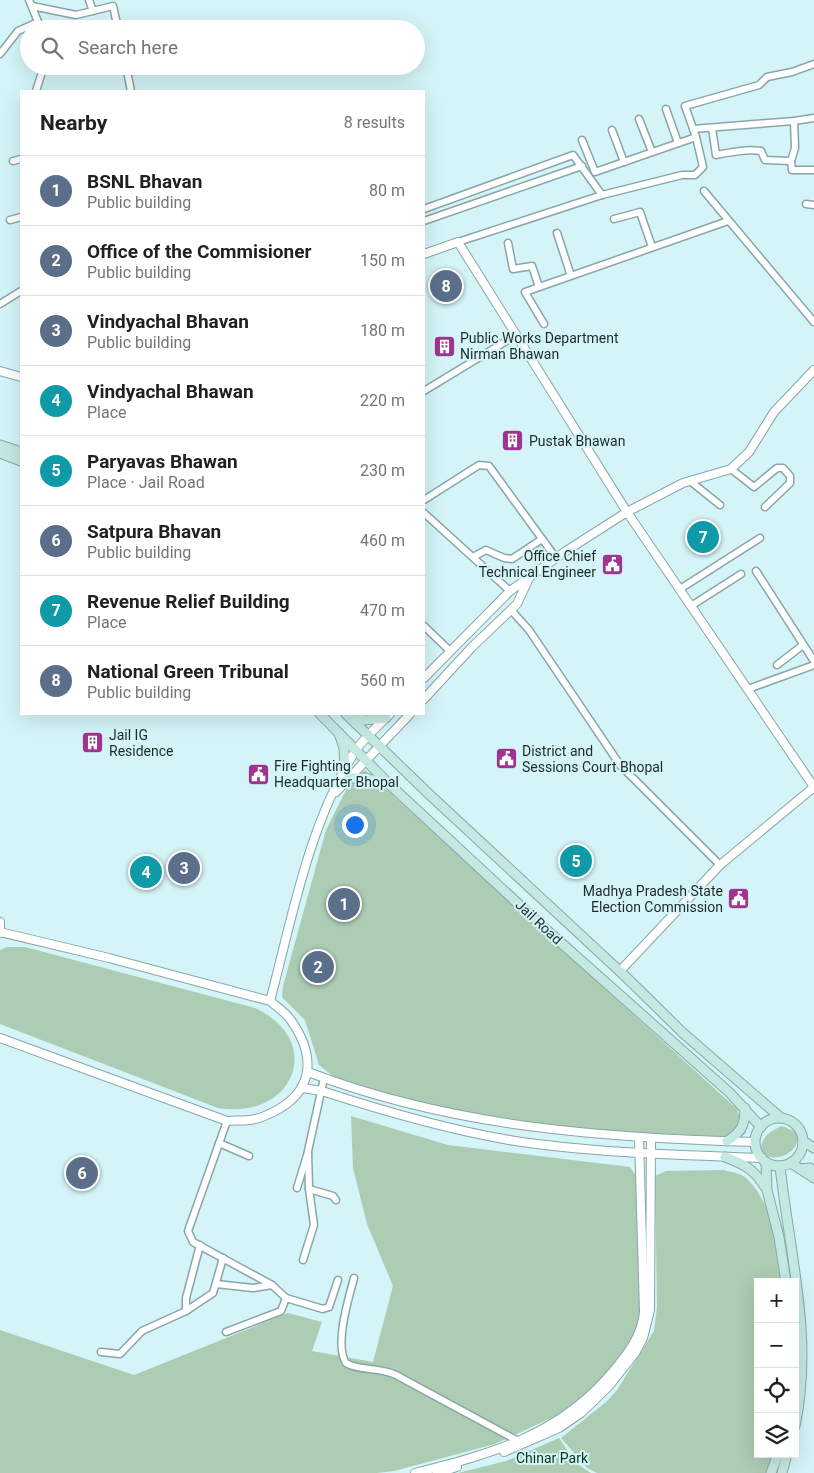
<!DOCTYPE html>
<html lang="en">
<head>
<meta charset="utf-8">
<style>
  body { margin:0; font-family:Roboto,sans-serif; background:#f6f6f6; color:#202124 }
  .controls { position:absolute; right:15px; bottom:15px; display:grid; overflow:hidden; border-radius:0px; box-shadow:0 5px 20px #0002 }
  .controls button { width:45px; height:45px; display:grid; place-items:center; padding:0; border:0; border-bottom:1px solid #e0e0e0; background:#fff; color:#202124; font:25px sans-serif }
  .you { position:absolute; left:354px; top:824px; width:18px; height:18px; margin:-12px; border:4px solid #fff; border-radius:50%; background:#1a73e8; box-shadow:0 0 0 8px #1a73e833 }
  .badge { display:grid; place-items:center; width:32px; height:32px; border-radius:50%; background:#d93025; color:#fff; font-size:16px; font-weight:700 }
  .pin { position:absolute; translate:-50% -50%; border:2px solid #fff; box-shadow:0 1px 5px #0006 }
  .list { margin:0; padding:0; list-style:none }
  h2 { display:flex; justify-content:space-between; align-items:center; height:65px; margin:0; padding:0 20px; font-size:21px }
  h2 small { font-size:16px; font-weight:400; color:#757577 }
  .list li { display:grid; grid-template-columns:32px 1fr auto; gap:15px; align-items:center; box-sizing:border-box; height:70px; padding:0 20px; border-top:1px solid #e0e0e0 }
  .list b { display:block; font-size:19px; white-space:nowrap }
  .list p { margin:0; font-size:16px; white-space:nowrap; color:#757577 }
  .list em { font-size:16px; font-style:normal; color:#757577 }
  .icon { flex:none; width:28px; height:28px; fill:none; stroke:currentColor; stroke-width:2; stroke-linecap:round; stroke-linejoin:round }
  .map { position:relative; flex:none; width:814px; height:1473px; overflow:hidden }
  .search { position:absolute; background:#fff; box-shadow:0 5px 20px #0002; left:20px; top:20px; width:405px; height:55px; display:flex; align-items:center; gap:12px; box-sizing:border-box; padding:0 18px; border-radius:28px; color:#757577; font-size:19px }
  .panel { position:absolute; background:#fff; box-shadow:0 5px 20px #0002; left:20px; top:90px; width:405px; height:625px; border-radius:0px }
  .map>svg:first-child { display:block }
  .green { fill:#adccb4 }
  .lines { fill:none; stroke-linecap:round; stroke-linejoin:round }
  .minor-casing { stroke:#88a6a9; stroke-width:9 }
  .tertiary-casing { stroke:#88a6a9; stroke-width:10 }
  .secondary-casing { stroke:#88a6a9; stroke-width:11 }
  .minor { stroke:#fff; stroke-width:6 }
  .tertiary { stroke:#fff; stroke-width:8 }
  .secondary { stroke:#c4e9e2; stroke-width:9 }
  .labels { text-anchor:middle; stroke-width:4; stroke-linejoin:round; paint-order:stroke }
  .poi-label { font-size:14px; fill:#1d292b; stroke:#d4f4f7; text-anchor:start }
  .street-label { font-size:14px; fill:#1d292b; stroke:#d4f4f7 }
  .park-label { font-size:14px; fill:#04371a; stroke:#d4f4f7 }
</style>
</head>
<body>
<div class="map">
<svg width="814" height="1473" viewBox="0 0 814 1473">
  <rect width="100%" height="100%" fill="#d4f4f7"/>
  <!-- green -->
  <g class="green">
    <path d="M365 770 737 1109 746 1133 735 1140 620 1136 450 1112 337 1079 319 1065 305 1020 282 997 283 986 326 830 348 786Z"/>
    <path d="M7 947H25L255 1008C326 1041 294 1120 218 1108L0 1024V950Z"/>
    <path d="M351 1116 448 1145 630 1167 639 1180 641 1288 639 1319 629 1344 595 1386 562 1413 495 1444 394 1471 377 1473H0V1330L134 1375 288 1313 322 1322 312 1351 373 1362 393 1286 367 1224 353 1168Z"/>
    <path d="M782 1126 796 1132C805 1150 773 1167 761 1151 761 1137 770 1131 782 1126Z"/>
    <path d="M724 1170C730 1172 741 1173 746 1178 773 1202 776 1247 782 1282H758V1454H773L767 1473H597L587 1468 561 1438 606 1402 617 1390 654 1331 657 1307 655 1176 666 1171Z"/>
    <path d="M559 1438 576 1463 591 1473H458L506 1461Z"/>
  </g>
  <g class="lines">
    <defs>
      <g id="minor">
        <path d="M29 0 41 29"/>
        <path d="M89 0 93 11"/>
        <path d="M32 6 76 15 113 6 118 29"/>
        <path d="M0 54 18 31 38 22"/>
        <path d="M126 66 131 91"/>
        <path d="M36 91 44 66"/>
        <path d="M666 109 678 143"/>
        <path d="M639 119 652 152"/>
        <path d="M794 121 795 148 791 161 792 170H814"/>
        <path d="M712 128 716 155C732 152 745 149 761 151L765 160 791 161"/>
        <path d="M693 129 794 121 814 118"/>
        <path d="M612 130 624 162"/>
        <path d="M582 140 595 172 696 137"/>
        <path d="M13 161 21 159"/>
        <path d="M704 191 814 322"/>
        <path d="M806 204 814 205"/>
        <path d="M424 209 573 155 602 195"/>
        <path d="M614 219 640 212 652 247"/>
        <path d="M10 220 21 217"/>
        <path d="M424 221 582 166"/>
        <path d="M557 233 571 276"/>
        <path d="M458 242 602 195 682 175H695L703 167 696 137 685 106 759 85 767 77 792 72 814 64"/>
        <path d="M508 243 513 269 532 266 539 287"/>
        <path d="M0 304 21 291"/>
        <path d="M544 324 525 292 728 221"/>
        <path d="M424 391 516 335"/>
        <path d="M731 469 754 487 777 468H783L790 476V483L765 507"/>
        <path d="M690 481 720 505"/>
        <path d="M424 500 479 465 489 466 556 558"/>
        <path d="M424 513 510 591"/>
        <path d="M473 557 486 550 504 558 512 559 542 539"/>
        <path d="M756 571 814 661"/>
        <path d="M680 589 760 538"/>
        <path d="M691 606 741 574"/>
        <path d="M511 610 529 630 620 765 720 865"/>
        <path d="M424 626 450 651"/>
        <path d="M777 665 803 645"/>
        <path d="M748 689 814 665"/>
        <path d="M324 1078 308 1151 309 1189 333 1196 336 1200"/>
        <path d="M227 1121 188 1231 193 1242 272 1285 286 1298 323 1309 329 1307 338 1280"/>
        <path d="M219 1143 249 1156"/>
        <path d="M297 1188 308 1152"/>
        <path d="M303 1260 314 1225 309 1189"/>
        <path d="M354 1278C349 1297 334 1345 346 1363 358 1371 380 1367 396 1375L518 1441"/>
        <path d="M216 1284 253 1288 272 1285"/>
        <path d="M186 1311V1298L200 1245"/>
        <path d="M226 1332 281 1311 286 1298"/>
        <path d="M101 1352 120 1354 142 1331 186 1311 213 1293 223 1258"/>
      </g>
      <g id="tertiary">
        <path d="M424 254 458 242 627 512 814 787 720 865 620 971"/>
        <path d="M0 371 21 377"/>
        <path d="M424 678 510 591 566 551 627 512 683 483 731 469 749 452 774 412 814 370"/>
        <path d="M424 699 472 647 517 604 529 578"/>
        <path d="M336 792 410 714"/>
        <path d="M0 922V933"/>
        <path d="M270 1001C292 919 309 822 356 750 365 737 379 725 390 714"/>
        <path d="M0 1038 227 1121C234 1120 242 1121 250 1120 260 1119 270 1114 279 1109 316 1087 314 1052 290 1019 285 1012 277 1007 270 1001L109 958 0 932"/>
        <path d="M308 1072C451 1127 604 1138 755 1142"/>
        <path d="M302 1088 322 1091C383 1111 446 1129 509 1140 592 1153 678 1155 762 1158"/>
        <path d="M504 1452 559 1428 581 1413 609 1386 635 1353 643 1338 650 1310 651 1138"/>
        <path d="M415 1473C494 1453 561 1435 615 1369 629 1352 642 1335 644 1312L639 1138"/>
        <path d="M437 1473 457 1467"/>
      </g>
      <g id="secondary">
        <path d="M0 445 21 452"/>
        <path d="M0 453 21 461"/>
        <path d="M320 714 389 784 540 924 730 1093 761 1127"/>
        <path d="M346 714 431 796 626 977 683 1033 781 1118"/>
        <path d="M351 716 365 720 386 718"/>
        <path d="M339 733 344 748 345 770"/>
        <path d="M349 778H366L389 784"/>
        <circle cx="779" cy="1142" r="24"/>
        <path d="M727 1141C742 1132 745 1125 745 1108"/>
        <path d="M803 1141 814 1148"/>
        <path d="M725 1157C744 1164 755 1170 765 1187"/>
        <path d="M766 1162 767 1190 779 1237 786 1282"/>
        <path d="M791 1163 814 1178"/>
        <path d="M780 1166C789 1252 814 1338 795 1426"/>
        <path d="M800 1169 810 1168 814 1171"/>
        <path d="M771 1473 778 1454"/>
        <path d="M782 1473 787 1454"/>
      </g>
    </defs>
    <!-- minor casing -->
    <use href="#minor" class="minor-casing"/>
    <!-- tertiary casing -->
    <use href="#tertiary" class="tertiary-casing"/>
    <!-- secondary casing -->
    <use href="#secondary" class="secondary-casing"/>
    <!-- minor -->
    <use href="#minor" class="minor"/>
    <!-- tertiary -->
    <use href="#tertiary" class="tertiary"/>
    <!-- secondary -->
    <use href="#secondary" class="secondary"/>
  </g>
  <!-- icons -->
  <defs>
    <symbol id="building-square" viewBox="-11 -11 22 22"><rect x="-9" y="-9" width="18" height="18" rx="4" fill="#a03291" stroke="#d4f4f7"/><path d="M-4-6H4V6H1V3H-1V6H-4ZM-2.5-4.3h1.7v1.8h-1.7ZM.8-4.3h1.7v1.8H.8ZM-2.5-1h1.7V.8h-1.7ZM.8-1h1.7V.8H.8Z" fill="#fff"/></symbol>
    <symbol id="civic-square" viewBox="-11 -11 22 22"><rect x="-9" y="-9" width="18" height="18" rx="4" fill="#a03291" stroke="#d4f4f7"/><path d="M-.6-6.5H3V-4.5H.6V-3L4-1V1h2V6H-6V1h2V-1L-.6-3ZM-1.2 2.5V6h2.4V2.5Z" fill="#fff"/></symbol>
  </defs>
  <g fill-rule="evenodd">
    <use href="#building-square" x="432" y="334" width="25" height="25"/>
    <use href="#building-square" x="500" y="428" width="25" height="25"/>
    <use href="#civic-square" x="600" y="552" width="25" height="25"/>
    <use href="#building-square" x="80" y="730" width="25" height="25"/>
    <use href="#civic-square" x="494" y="746" width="25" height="25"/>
    <use href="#civic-square" x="246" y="762" width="25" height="25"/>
    <use href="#civic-square" x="726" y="886" width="25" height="25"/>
  </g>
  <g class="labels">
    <!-- poi labels -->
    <g class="poi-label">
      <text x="460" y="343">Public Works Department<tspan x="460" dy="16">Nirman Bhawan</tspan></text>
      <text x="529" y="446">Pustak Bhawan</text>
      <text x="596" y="561" text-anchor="end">Office Chief<tspan x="596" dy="16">Technical Engineer</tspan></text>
      <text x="109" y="740">Jail IG<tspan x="109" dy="16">Residence</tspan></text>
      <text x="522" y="756">District and<tspan x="522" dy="16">Sessions Court Bhopal</tspan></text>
      <text x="274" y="771">Fire Fighting<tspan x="274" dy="16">Headquarter Bhopal</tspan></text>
      <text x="723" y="896" text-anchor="end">Madhya Pradesh State<tspan x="723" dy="16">Election Commission</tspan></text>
    </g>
    <!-- street labels -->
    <g class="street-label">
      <text transform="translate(539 922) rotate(43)" y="5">Jail Road</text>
    </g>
    <!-- park labels -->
    <g class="park-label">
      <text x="552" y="1463">Chinar Park</text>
    </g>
  </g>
</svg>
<div class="controls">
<button>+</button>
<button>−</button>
<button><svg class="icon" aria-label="locate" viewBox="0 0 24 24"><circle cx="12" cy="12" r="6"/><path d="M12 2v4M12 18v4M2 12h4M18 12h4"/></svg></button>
<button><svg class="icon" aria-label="layers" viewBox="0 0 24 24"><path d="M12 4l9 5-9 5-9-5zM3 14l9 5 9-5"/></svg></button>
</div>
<div class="you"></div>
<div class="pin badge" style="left:344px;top:904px;background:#5c6f8a">1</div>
<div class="pin badge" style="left:318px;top:967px;background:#5c6f8a">2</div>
<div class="pin badge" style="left:184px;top:868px;background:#5c6f8a">3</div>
<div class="pin badge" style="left:146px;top:872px;background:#0f9aa8">4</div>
<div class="pin badge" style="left:576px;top:861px;background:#0f9aa8">5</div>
<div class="pin badge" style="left:82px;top:1173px;background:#5c6f8a">6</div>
<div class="pin badge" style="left:703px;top:537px;background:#0f9aa8">7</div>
<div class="pin badge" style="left:446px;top:286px;background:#5c6f8a">8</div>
<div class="search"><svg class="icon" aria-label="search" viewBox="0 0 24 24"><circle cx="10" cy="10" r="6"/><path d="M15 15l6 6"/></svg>Search here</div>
<section class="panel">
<h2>Nearby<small>8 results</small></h2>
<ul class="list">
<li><span class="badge" style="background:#5c6f8a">1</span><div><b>BSNL Bhavan</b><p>Public building</p></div><em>80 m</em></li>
<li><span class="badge" style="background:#5c6f8a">2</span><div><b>Office of the Commisioner</b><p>Public building</p></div><em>150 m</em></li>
<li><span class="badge" style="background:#5c6f8a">3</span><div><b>Vindyachal Bhavan</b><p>Public building</p></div><em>180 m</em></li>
<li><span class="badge" style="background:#0f9aa8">4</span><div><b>Vindyachal Bhawan</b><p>Place</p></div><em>220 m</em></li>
<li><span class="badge" style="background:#0f9aa8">5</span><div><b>Paryavas Bhawan</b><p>Place · Jail Road</p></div><em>230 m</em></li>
<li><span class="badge" style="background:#5c6f8a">6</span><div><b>Satpura Bhavan</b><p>Public building</p></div><em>460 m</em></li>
<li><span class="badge" style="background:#0f9aa8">7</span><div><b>Revenue Relief Building</b><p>Place</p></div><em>470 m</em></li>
<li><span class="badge" style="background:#5c6f8a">8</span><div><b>National Green Tribunal</b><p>Public building</p></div><em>560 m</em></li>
</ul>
</section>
</div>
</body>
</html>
